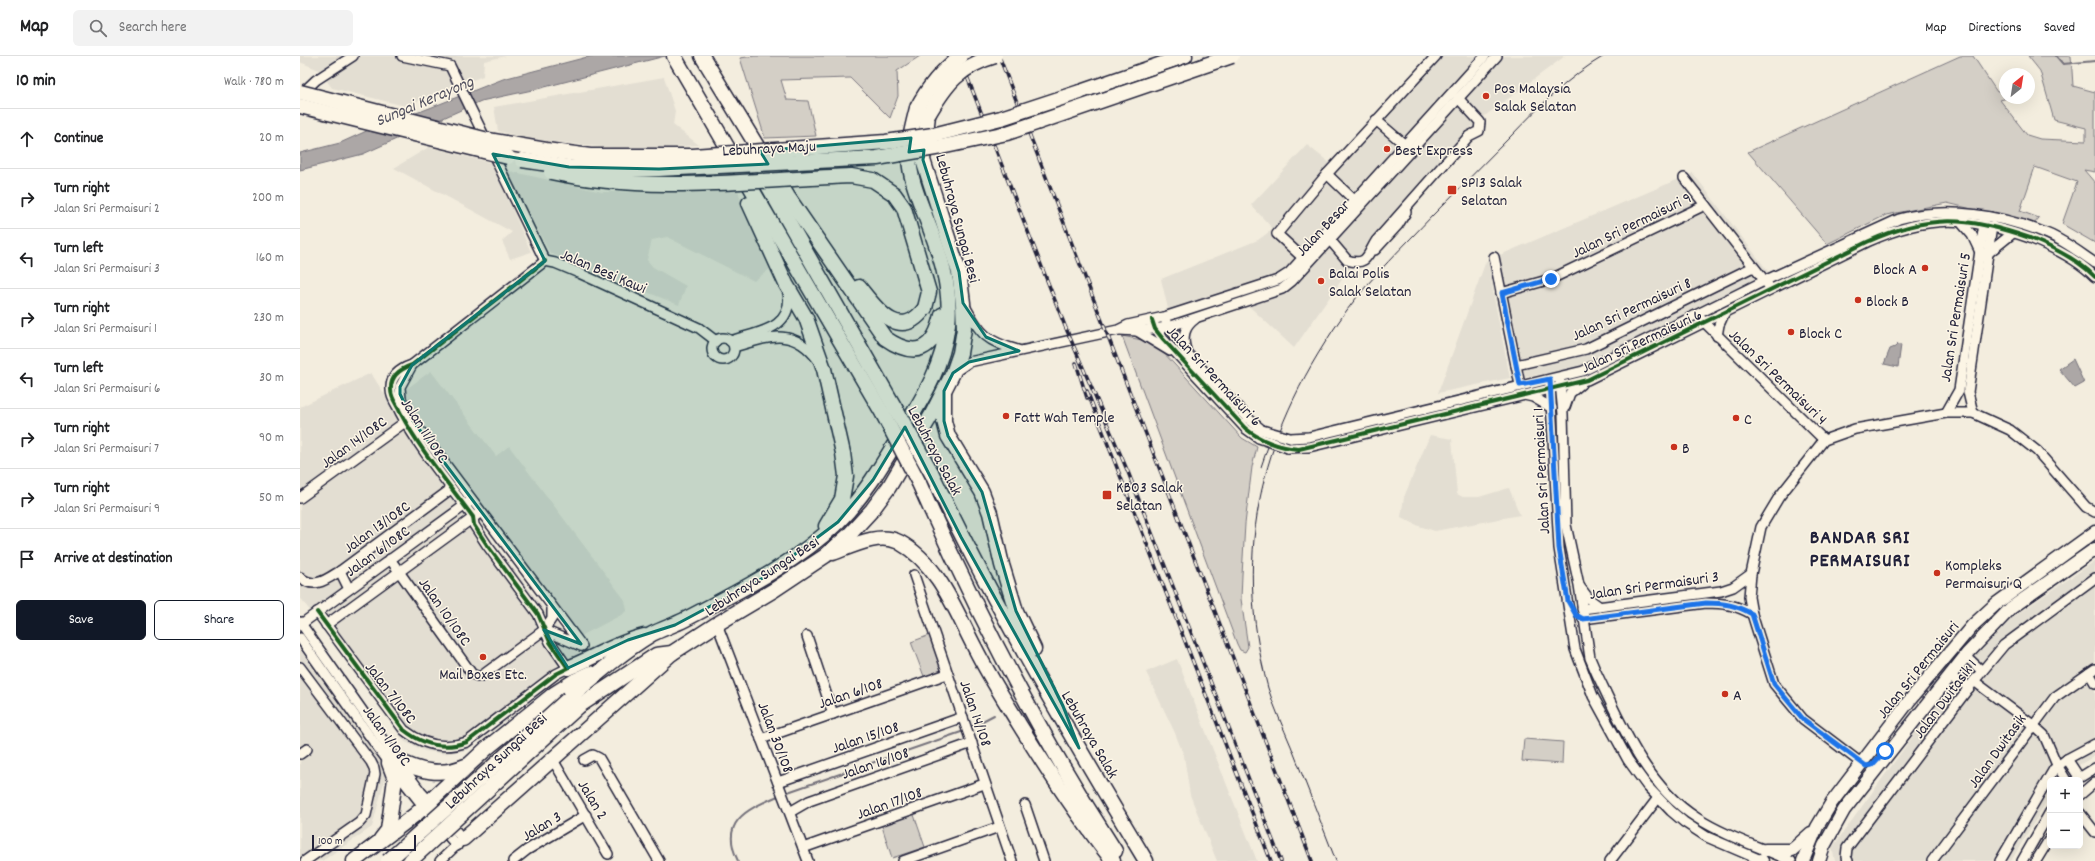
<!DOCTYPE html>
<html lang="en">
<head>
<meta charset="utf-8">
<style>
  body { margin:0; font-family:Dekko,sans-serif; background:#f2f2f2; color:#202124 }
  .controls { position:absolute; right:12px; bottom:12px; display:grid; overflow:hidden; border-radius:6px; box-shadow:0 4px 16px #0002 }
  .controls button { width:36px; height:36px; display:grid; place-items:center; padding:0; border:0; border-bottom:1px solid #e0e0e0; background:#fff; color:#202124; font:20px sans-serif }
  .compass { position:absolute; left:1699px; top:12px; width:36px; height:36px; border-radius:50%; background:#fff; box-shadow:0 4px 16px #0002; rotate:30deg }
  .scale { position:absolute; left:12px; bottom:10px; width:104px; box-sizing:border-box; padding-left:4px; border:2px solid #22223b; border-top:0; font-size:11px; line-height:14px; white-space:nowrap; color:#22223b; -webkit-text-stroke:3px #fcf5e5; paint-order:stroke }
  .stop { position:absolute; width:12px; height:12px; margin:-9px; border:3px solid #1a73e8; border-radius:50%; background:#fff }
  .stop.end { background:#1a73e8; border-color:#fff; box-shadow:0 1px 4px #0008 }
  .list { margin:0; padding:0; list-style:none }
  h2 { display:flex; justify-content:space-between; align-items:center; height:52px; margin:0; padding:0 16px; font-size:17px }
  h2 small { font-size:13px; font-weight:400; color:#757577 }
  .list li { display:grid; grid-template-columns:26px 1fr auto; gap:12px; align-items:center; box-sizing:border-box; height:60px; padding:0 16px; border-top:1px solid #e0e0e0 }
  .list b { display:block; font-size:15px; white-space:nowrap }
  .list p { margin:0; font-size:13px; white-space:nowrap; color:#757577 }
  .list em { font-size:13px; font-style:normal; color:#757577 }
  .actions { display:flex; gap:8px; padding:12px 16px }
  .actions a { flex:1; padding:9px 0; border:1px solid #111827; border-radius:6px; text-align:center; font-size:14px; color:#111827 }
  .actions .main { background:#111827; color:#fff }
  .icon { flex:none; width:22px; height:22px; fill:none; stroke:currentColor; stroke-width:2; stroke-linecap:round; stroke-linejoin:round }
  .map { position:relative; flex:none; width:1795px; height:805px; overflow:hidden }
  header { display:flex; align-items:center; gap:24px; box-sizing:border-box; height:56px; padding:0 20px; background:#fff; border-bottom:1px solid #e0e0e0 }
  header strong { font-size:19px }
  nav { display:flex; gap:22px; margin-inline-start:auto; font-size:14px }
  .search { width:280px; height:36px; background:#f2f2f2; display:flex; align-items:center; gap:10px; box-sizing:border-box; padding:0 14px; border-radius:6px; color:#757577; font-size:15px }
  main { display:flex }
  aside { flex:1; background:#fff }
  .map>svg:first-child { display:block }
  .built { fill:#e3ded2 }
  .green { fill:#d4cfc6; stroke:#7b7880 }
  .water { fill:#aca7a6; stroke:#75727b }
  .lines { fill:none; stroke-linecap:round; stroke-linejoin:round }
  .stream { stroke:#75727b; stroke-width:2 }
  .minor-casing { stroke:#22223b; stroke-width:12 }
  .major-casing { stroke:#22223b; stroke-width:15 }
  .highway-casing { stroke:#22223b; stroke-width:17 }
  .minor { stroke:#fcf5e5; stroke-width:9 }
  .major { stroke:#fcf5e5; stroke-width:12 }
  .highway { stroke:#fcf5e5; stroke-width:14 }
  .tram { stroke:#22223b; stroke-width:1 }
  .rail-casing { stroke:#22223b; stroke-width:3.5 }
  .rail { stroke:#fcf5e5; stroke-width:2; stroke-dasharray:6; stroke-linecap:butt }
  .minor-bridge-casing { stroke:#22223b; stroke-width:12; stroke-linecap:butt }
  .highway-bridge-casing { stroke:#22223b; stroke-width:17; stroke-linecap:butt }
  .minor-bridge { stroke:#fcf5e5; stroke-width:9 }
  .highway-bridge { stroke:#fcf5e5; stroke-width:14 }
  .cycleway-casing { stroke:#fcf5e5; stroke-width:6 }
  .cycleway { stroke:#1b5e20; stroke-width:4 }
  .route { stroke:#1a73e8; stroke-width:5 }
  .marked { fill:#0f766e; fill-opacity:0.2; stroke:#0f766e; stroke-width:3; stroke-linejoin:round }
  .poi-dot { fill:#c8321e; stroke:#fcf5e5; stroke-width:1.5 }
  .labels { text-anchor:middle; stroke-width:3; stroke-linejoin:round; paint-order:stroke }
  .poi-label { font-size:16px; fill:#22223b; stroke:#fcf5e5; text-anchor:start }
  .street-label { font-size:16px; fill:#22223b; stroke:#fcf5e5 }
  .water-label { font-size:17px; font-style:italic; fill:#525160; stroke:#fcf5e5 }
  .district-label { font-size:20px; font-weight:bold; letter-spacing:1px; fill:#22223b; stroke:#fcf5e5 }
</style>
</head>
<body>
<header>
<strong>Map</strong>
<div class="search"><svg class="icon" aria-label="search" viewBox="0 0 24 24"><circle cx="10" cy="10" r="6"/><path d="M15 15l6 6"/></svg>Search here</div>
<nav><a>Map</a><a>Directions</a><a>Saved</a></nav>
</header>
<main>
<aside>
<h2>10 min<small>Walk · 780 m</small></h2>
<ul class="list">
<li><svg class="icon" aria-label="ahead" viewBox="0 0 24 24"><path d="M12 20V5M6 11l6-6 6 6"/></svg><div><b>Continue</b></div><em>20 m</em></li>
<li><svg class="icon" aria-label="right" viewBox="0 0 24 24"><path d="M7 20v-9h11M14 6l5 5-5 5"/></svg><div><b>Turn right</b><p>Jalan Sri Permaisuri 2</p></div><em>200 m</em></li>
<li><svg class="icon" aria-label="left" viewBox="0 0 24 24"><path d="M17 20v-9H6M10 6l-5 5 5 5"/></svg><div><b>Turn left</b><p>Jalan Sri Permaisuri 3</p></div><em>160 m</em></li>
<li><svg class="icon" aria-label="right" viewBox="0 0 24 24"><path d="M7 20v-9h11M14 6l5 5-5 5"/></svg><div><b>Turn right</b><p>Jalan Sri Permaisuri 1</p></div><em>230 m</em></li>
<li><svg class="icon" aria-label="left" viewBox="0 0 24 24"><path d="M17 20v-9H6M10 6l-5 5 5 5"/></svg><div><b>Turn left</b><p>Jalan Sri Permaisuri 6</p></div><em>30 m</em></li>
<li><svg class="icon" aria-label="right" viewBox="0 0 24 24"><path d="M7 20v-9h11M14 6l5 5-5 5"/></svg><div><b>Turn right</b><p>Jalan Sri Permaisuri 7</p></div><em>90 m</em></li>
<li><svg class="icon" aria-label="right" viewBox="0 0 24 24"><path d="M7 20v-9h11M14 6l5 5-5 5"/></svg><div><b>Turn right</b><p>Jalan Sri Permaisuri 9</p></div><em>50 m</em></li>
<li><svg class="icon" aria-label="arrive" viewBox="0 0 24 24"><path d="M6 21V4h12l-3 4 3 4H6"/></svg><div><b>Arrive at destination</b></div></li>
</ul>
<div class="actions"><a class="main">Save</a><a>Share</a></div>
</aside>
<div class="map">
<svg width="1795" height="805" viewBox="0 0 1795 805">
  <rect width="100%" height="100%" fill="#f3edde"/>
  <filter id="ink" filterUnits="userSpaceOnUse"><feTurbulence type="fractalNoise" baseFrequency=".025" numOctaves="2"/><feDisplacementMap in="SourceGraphic" scale="8" xChannelSelector="R" yChannelSelector="G"/><feConvolveMatrix kernelMatrix="1 2 1 2 8 2 1 2 1" color-interpolation-filters="sRGB"/></filter>
  <g filter="url(#ink)">
    <!-- built -->
    <g class="built">
      <path d="M0 0H206L184 5 183 20 105 50 32 32 19 14 0 6Z"/>
      <path d="M1130 0H1265L1174 68 1050 212 994 292 951 252 939 235 869 257 861 223 958 184 973 173 951 149 1007 89 1031 108Z"/>
      <path d="M364 21 375 55 373 69 399 89 331 94 227 83 198 75 194 51Z"/>
      <path d="M129 91 192 107 231 196 210 203 202 185 212 176 94 112Z"/>
      <path d="M205 114 302 136 438 133 443 154 470 213 454 225 367 181 352 184 347 204 353 211 386 230 379 249 250 197Z"/>
      <path d="M1393 117 1470 218 1287 308 1261 315 1214 323 1190 221 1210 322 1138 337 1186 205Z"/>
      <path d="M131 315 196 400 209 390 325 544 327 554 323 558 279 581 202 479 102 336Z"/>
      <path d="M71 317 105 371 280 599 167 694 144 698 125 695 105 686 0 541V351Z"/>
      <path d="M1130 379 1152 383 1157 438 1163 441H1179L1209 432 1220 459 1135 475 1119 470 1101 461 1104 441Z"/>
      <path d="M1795 505V700L1777 710 1762 724H1750V739L1711 805H1535L1532 792 1663 611 1703 568Z"/>
      <path d="M0 594 87 715 72 771 22 805H0Z"/>
      <path d="M877 603 957 805H917L890 739 884 700 875 677 846 616Z"/>
    </g>
    <!-- green -->
    <g class="green">
      <path d="M455 0H620L597 15 598 40 590 62 550 22 481 24 487 44 508 45 516 80 465 82 440 2Z"/>
      <path d="M1660 0H1673L1697 36 1705 35V42H1708L1700 44 1727 79 1740 83 1786 85V72L1754 64 1740 15 1728 0H1771L1773 30 1795 36V116L1784 114 1795 127V187L1762 168 1777 126 1735 111 1720 155 1739 162 1734 168 1647 147 1586 159 1527 188 1448 96Z"/>
      <path d="M822 280 847 285 863 296 942 382 957 391 952 411 945 468 942 519 941 543 948 591 945 596 940 594 937 588Z"/>
      <path d="M630 579 644 616 625 623 611 586Z"/>
      <path d="M1224 683 1263 686 1262 708 1222 705Z"/>
      <path d="M613 756 625 791 592 802 581 767Z"/>
    </g>
    <!-- water -->
    <g class="water">
      <path d="M291 0H365L237 33 181 45 63 98 0 114V97L40 87 82 68 122 55 203 23Z"/>
      <path d="M1598 288 1601 289 1598 311 1584 308 1590 293 1595 291Z"/>
      <path d="M1773 303 1784 327 1775 332 1759 313Z"/>
    </g>
    <g class="lines">
      <!-- stream -->
      <g class="stream">
        <path d="M1756 0 1763 8 1795 5"/>
        <path d="M669 672 694 659"/>
        <path d="M485 737 664 675"/>
        <path d="M438 805C418 764 449 753 480 739"/>
      </g>
      <defs>
        <g id="minor">
          <path d="M102 0 150 10 245 205"/>
          <path d="M0 39 16 24 53 0"/>
          <path d="M1076 64 1105 89"/>
          <path d="M1027 118 1055 145"/>
          <path d="M1384 122 1468 229"/>
          <path d="M1659 164 1672 179 1680 196"/>
          <path d="M1030 184 1047 204C1068 211 1068 197 1076 185L1169 80 1179 75 1180 66 1158 42"/>
          <path d="M1075 194 1098 169 1106 156"/>
          <path d="M1687 198 1713 177"/>
          <path d="M1002 201 977 178 1027 118 1136 0"/>
          <path d="M1194 201 1220 329"/>
          <path d="M245 205 255 207 279 217 399 272 416 285"/>
          <path d="M1201 237 1251 223 1405 149"/>
          <path d="M665 250C680 278 687 286 718 294"/>
          <path d="M1401 263 1524 384"/>
          <path d="M866 266 887 297 949 363 962 374"/>
          <path d="M854 269 863 283 945 372 959 382"/>
          <path d="M819 274 837 275 868 271 982 233 992 225 1197 0"/>
          <path d="M837 275 870 295"/>
          <path d="M1417 280 1419 269 1424 258"/>
          <circle cx="423" cy="293" r="11"/>
          <path d="M430 285C457 276 494 274 488 236"/>
          <path d="M434 291C468 281 493 270 518 304"/>
          <path d="M886 294C882 281 884 271 895 263"/>
          <path d="M112 309 100 331 101 343 113 365 282 590"/>
          <path d="M1216 309 1286 293 1453 211"/>
          <path d="M653 317 669 306 818 274 828 269 864 261 978 224 989 217 1185 0"/>
          <path d="M1260 326 1263 358 1266 469 1279 529 1290 602 1296 616C1321 668 1346 730 1397 762 1425 780 1460 791 1491 805"/>
          <path d="M1250 328 1259 492 1275 593 1293 640 1328 704 1347 730 1371 755 1384 766 1407 781 1463 805"/>
          <path d="M1224 339 1233 341 1252 352"/>
          <path d="M1265 351 1270 337 1281 328"/>
          <path d="M1646 357 1659 334 1684 168"/>
          <path d="M1673 357 1668 336 1692 170"/>
          <path d="M990 382 1009 381 1283 315 1464 225 1599 163C1648 150 1701 159 1748 178 1765 185 1780 197 1795 207"/>
          <path d="M988 392 1009 391 1287 324 1567 186C1629 158 1667 160 1730 182 1752 191 1778 203 1795 221"/>
          <path d="M0 442 105 366"/>
          <path d="M90 503 172 618 180 621 244 574 252 562V552"/>
          <path d="M40 515 49 533"/>
          <path d="M614 519 712 805"/>
          <path d="M0 521C14 534 27 523 40 515L151 433"/>
          <path d="M1280 531 1289 543 1300 551"/>
          <path d="M1282 553 1421 535 1433 531 1451 518"/>
          <path d="M17 556 104 674C123 689 144 694 167 686L256 618 268 612 250 586 238 558 187 489 174 469 173 461C148 427 120 394 100 356 97 348 91 343 91 334 90 320 100 313 112 309L245 205"/>
          <path d="M1283 563 1406 547C1424 547 1436 549 1452 558"/>
          <path d="M0 566 97 704 121 736 163 783 140 805"/>
          <path d="M417 568 508 805"/>
          <path d="M0 569 168 447"/>
          <path d="M26 569 177 459"/>
          <path d="M244 574 281 590"/>
          <path d="M507 580 533 658"/>
          <path d="M0 582C50 653 99 725 157 790"/>
          <path d="M1667 598 1670 604 1682 615"/>
          <path d="M0 611 71 706 74 712 75 718 66 759 59 767 5 805"/>
          <path d="M1789 617 1795 627"/>
          <path d="M1649 622 1662 626 1669 632"/>
          <path d="M1674 625 1733 669 1744 679 1757 709 1766 724"/>
          <path d="M461 683 647 618"/>
          <path d="M0 698 7 693"/>
          <path d="M1767 703 1779 721"/>
          <path d="M253 704 308 798"/>
          <path d="M284 704 293 699 299 702 359 805"/>
          <path d="M1561 707 1503 663 1474 628 1452 558 1449 541 1451 518 1461 471 1479 441 1524 384 1555 373 1646 357H1673L1710 374 1737 395 1786 451 1795 456"/>
          <path d="M1776 724 1795 712"/>
          <path d="M478 726 663 661"/>
          <path d="M1780 739 1795 726"/>
          <path d="M725 749 744 805"/>
          <path d="M490 756 509 745 672 687"/>
          <path d="M1780 757 1795 776"/>
          <path d="M503 792 684 728"/>
          <path d="M213 805 227 794 286 759"/>
          <path d="M603 805 699 771"/>
          <path d="M1310 805 1358 742"/>
          <path d="M1548 805 1546 801 1547 792 1674 625 1704 589 1795 522"/>
          <path d="M1632 805 1755 641 1795 613"/>
          <path d="M1700 805 1754 713 1767 703 1795 688"/>
          <path d="M1722 805 1750 756"/>
          <path d="M1736 805 1750 782"/>
        </g>
        <g id="major">
          <path d="M1465 794H1492L1511 777"/>
          <path d="M1461 804 1462 805"/>
          <path d="M1503 805 1517 771 1532 746 1609 645 1672 570 1697 547 1795 476"/>
          <path d="M1519 805 1524 790 1544 754 1667 598 1711 552 1795 493"/>
        </g>
        <g id="highway">
          <path d="M374 0 583 358"/>
          <path d="M402 0 488 141 585 282C615 303 634 295 642 259"/>
          <path d="M780 36 885 0"/>
          <path d="M451 100 595 352"/>
          <path d="M449 147 486 228 506 262 524 313 543 397 546 420 542 443 526 470"/>
          <path d="M559 231C576 252 599 287 625 252"/>
          <path d="M644 337V365L648 380 682 436 690 457 702 509 716 555 734 593"/>
          <path d="M631 416C694 550 770 679 846 805"/>
          <path d="M619 427C675 554 739 678 815 795"/>
          <path d="M533 497C552 490 579 476 599 486 639 508 655 554 675 592 688 618 704 643 719 668 748 715 779 762 813 805"/>
          <path d="M268 612C293 602 318 586 344 580"/>
          <path d="M269 642C295 620 322 596 352 578 362 573 374 569 384 564 437 536 495 508 538 466 565 439 584 406 603 374 625 339 643 309 648 268 652 231 639 195 626 162 619 143 610 123 609 102 608 86 613 68 617 52"/>
          <path d="M279 650 356 599 372 597 417 568 474 534 525 500 549 479 572 454 589 431 632 358 653 317 660 297 664 273 663 247 659 216 623 104 628 59"/>
          <path d="M97 704C119 715 141 721 165 710"/>
          <path d="M81 783 88 774 95 723 89 707"/>
          <path d="M163 783 372 597"/>
          <path d="M54 805 116 758 187 692 254 638 276 624 291 617"/>
        </g>
      </defs>
      <!-- minor casing -->
      <use href="#minor" class="minor-casing"/>
      <!-- major casing -->
      <use href="#major" class="major-casing"/>
      <!-- highway casing -->
      <use href="#highway" class="highway-casing"/>
      <!-- minor -->
      <use href="#minor" class="minor"/>
      <!-- major -->
      <use href="#major" class="major"/>
      <!-- highway -->
      <use href="#highway" class="highway"/>
      <!-- tram -->
      <g class="tram">
        <path d="M961 411 971 382"/>
        <path d="M1036 805C1021 767 1006 728 991 690 983 671 974 651 968 632 930 491 963 371 1047 254 1072 220 1104 190 1133 159 1159 133 1184 107 1210 81 1239 51 1268 21 1304 0"/>
      </g>
      <defs>
        <g id="rail">
          <path d="M659 0 765 270 828 416 981 805"/>
          <path d="M699 0 1012 805"/>
          <path d="M776 307 787 342"/>
          <path d="M787 335 971 805"/>
        </g>
      </defs>
      <!-- rail casing -->
      <use href="#rail" class="rail-casing"/>
      <!-- rail -->
      <use href="#rail" class="rail"/>
      <defs>
        <g id="minor-bridge">
          <path d="M962 374 990 382"/>
          <path d="M959 382 988 392"/>
        </g>
        <g id="highway-bridge">
          <path d="M0 36 188 84 246 94 290 100H393L586 86 633 79 701 62 780 36"/>
          <path d="M0 50 208 101"/>
          <path d="M617 52C628 31 642 14 661 0"/>
          <path d="M628 59C646 28 660 10 695 0"/>
          <path d="M222 104 269 111 315 114 359 113 577 102 641 91 707 77 932 0"/>
          <path d="M251 116C349 138 452 124 551 120L573 124 594 138 604 152 629 236 625 252"/>
          <path d="M595 352 631 416"/>
          <path d="M583 358 619 427"/>
          <path d="M111 804 279 650"/>
          <path d="M88 805 269 642"/>
        </g>
      </defs>
      <!-- minor-bridge casing -->
      <use href="#minor-bridge" class="minor-bridge-casing"/>
      <!-- highway-bridge casing -->
      <use href="#highway-bridge" class="highway-bridge-casing"/>
      <!-- minor-bridge -->
      <use href="#minor-bridge" class="minor-bridge"/>
      <!-- highway-bridge -->
      <use href="#highway-bridge" class="highway-bridge"/>
      <defs>
        <g id="cycleway">
          <path d="M852 264 855 273 863 283 945 372C959 384 980 392 999 393L1287 324 1567 186C1629 158 1667 160 1730 182 1752 191 1778 203 1795 221"/>
          <path d="M17 556 104 674C123 689 144 694 167 686L256 618 268 612 250 586 238 558 187 489 174 469 173 461C148 427 120 394 100 356 97 348 91 343 91 334 90 320 100 313 112 309L245 205"/>
        </g>
      </defs>
      <!-- cycleway casing -->
      <use href="#cycleway" class="cycleway-casing"/>
      <!-- cycleway -->
      <use href="#cycleway" class="cycleway"/>
    </g>
  </g>
  <g class="lines" filter="url(#ink)">
    <!-- route -->
    <path class="route" d="M1251 223 1202 237 1220 329 1250 323 1259 492 1268 545 1276 559 1283 563 1406 547C1424 547 1436 549 1452 558L1474 628 1503 663 1566 710 1572 709 1585 695"/>
  </g>
  <!-- marked area -->
  <path class="marked" d="M611 82 609 96 624 94 623 104 659 216 663 247 686 281 719 295 669 306 653 317 644 335V365L648 380 682 436 716 555 763 650 779 692 661 481 605 371 573 424 538 466 463 522 375 569 328 584 268 612 244 574 281 588 113 365 100 338V331L112 309 245 205 193 98 269 111 359 113 468 108 460 95Z"/>
  <!-- markers -->
  <g class="poi-dot">
    <circle cx="1186" cy="40" r="4"/>
    <circle cx="1087" cy="93" r="4"/>
    <rect x="1147" y="129" width="10" height="10" rx="2"/>
    <circle cx="1625" cy="212" r="4"/>
    <circle cx="1021" cy="225" r="4"/>
    <circle cx="1558" cy="244" r="4"/>
    <circle cx="1491" cy="276" r="4"/>
    <circle cx="706" cy="360" r="4"/>
    <circle cx="1436" cy="362" r="4"/>
    <circle cx="1374" cy="391" r="4"/>
    <rect x="802" y="434" width="10" height="10" rx="2"/>
    <circle cx="1637" cy="517" r="4"/>
    <circle cx="183" cy="601" r="4"/>
    <circle cx="1425" cy="638" r="4"/>
  </g>
  <g class="labels">
    <!-- poi labels -->
    <g class="poi-label">
      <text x="1194" y="37">Pos Malaysia<tspan x="1194" dy="18">Salak Selatan</tspan></text>
      <text x="1095" y="99">Best Express</text>
      <text x="1161" y="131">SP13 Salak<tspan x="1161" dy="18">Selatan</tspan></text>
      <text x="1617" y="218" text-anchor="end">Block A</text>
      <text x="1029" y="222">Balai Polis<tspan x="1029" dy="18">Salak Selatan</tspan></text>
      <text x="1566" y="250">Block B</text>
      <text x="1499" y="282">Block C</text>
      <text x="714" y="366">Fatt Wah Temple</text>
      <text x="1444" y="368">C</text>
      <text x="1382" y="397">B</text>
      <text x="816" y="436">KB03 Salak<tspan x="816" dy="18">Selatan</tspan></text>
      <text x="1645" y="514">Kompleks<tspan x="1645" dy="18">Permaisuri Q</tspan></text>
      <text x="183" y="623" text-anchor="middle">Mail Boxes Etc.</text>
      <text x="1433" y="644">A</text>
    </g>
    <!-- street labels -->
    <g class="street-label">
      <text transform="translate(469 91) rotate(-3)" y="6">Lebuhraya Maju</text>
      <text transform="translate(659 162) rotate(75)" y="6">Lebuhraya Sungai Besi</text>
      <text transform="translate(1331 168) rotate(-26)" y="6">Jalan Sri Permaisuri 9</text>
      <text transform="translate(1022 171) rotate(-47)" y="6">Jalan Besar</text>
      <text transform="translate(304 214) rotate(23)" y="6">Jalan Besi Kawi</text>
      <text transform="translate(1331 252) rotate(-25)" y="6">Jalan Sri Permaisuri 8</text>
      <text transform="translate(1654 261) rotate(-81)" y="6">Jalan Sri Permaisuri 5</text>
      <text transform="translate(1341 284) rotate(-25)" y="6">Jalan Sri Permaisuri 6</text>
      <text transform="translate(915 319) rotate(47)" y="6">Jalan Sri Permaisuri 6</text>
      <text transform="translate(1479 320) rotate(44)" y="6">Jalan Sri Permaisuri 4</text>
      <text transform="translate(126 374) rotate(57)" y="6">Jalan 11/108C</text>
      <text transform="translate(53 385) rotate(-36)" y="6">Jalan 14/108C</text>
      <text transform="translate(636 394) rotate(62)" y="6">Lebuhraya Salak</text>
      <text transform="translate(1240 415) rotate(-93)" y="6">Jalan Sri Permaisuri 1</text>
      <text transform="translate(76 470) rotate(-36)" y="6">Jalan 13/108C</text>
      <text transform="translate(77 494) rotate(-36)" y="6">Jalan 6/108C</text>
      <text transform="translate(461 519) rotate(-33)" y="6">Lebuhraya Sungai Besi</text>
      <text transform="translate(1354 528) rotate(-8)" y="6">Jalan Sri Permaisuri 3</text>
      <text transform="translate(146 555) rotate(55)" y="6">Jalan 10/108C</text>
      <text transform="translate(1617 613) rotate(-51)" y="6">Jalan Sri Permaisuri</text>
      <text transform="translate(92 636) rotate(52)" y="6">Jalan 7/108C</text>
      <text transform="translate(550 636) rotate(-19)" y="6">Jalan 6/108</text>
      <text transform="translate(1644 642) rotate(-53)" y="6">Jalan Dwitasik 1</text>
      <text transform="translate(677 657) rotate(71)" y="6">Jalan 14/108</text>
      <text transform="translate(791 678) rotate(60)" y="6">Lebuhraya Salak</text>
      <text transform="translate(88 679) rotate(54)" y="6">Jalan 1/108C</text>
      <text transform="translate(565 680) rotate(-19)" y="6">Jalan 15/108</text>
      <text transform="translate(477 681) rotate(69)" y="6">Jalan 30/108</text>
      <text transform="translate(1696 694) rotate(-54)" y="6">Jalan Dwitasik</text>
      <text transform="translate(195 704) rotate(-43)" y="6">Lebuhraya Sungai Besi</text>
      <text transform="translate(575 706) rotate(-19)" y="6">Jalan 16/108</text>
      <text transform="translate(294 743) rotate(59)" y="6">Jalan 2</text>
      <text transform="translate(589 746) rotate(-20)" y="6">Jalan 17/108</text>
      <text transform="translate(241 769) rotate(-31)" y="6">Jalan 3</text>
    </g>
    <!-- water labels -->
    <g class="water-label">
      <text transform="translate(124 44) rotate(-23)" y="6">Sungai Kerayong</text>
    </g>
    <!-- district labels -->
    <g class="district-label">
      <text x="1560" y="487">BANDAR SRI<tspan x="1560" dy="23">PERMAISURI</tspan></text>
    </g>
  </g>
</svg>
<div class="controls">
<button>+</button>
<button>−</button>
</div>
<svg class="compass" viewBox="-18 -18 36 36"><path d="M0-13l5 13h-10z" fill="#e53935"/><path d="M0 13l5-13h-10z" fill="#757577"/></svg>
<div class="scale">100 m</div>
<div class="stop" style="left:1585px;top:695px"></div>
<div class="stop end" style="left:1251px;top:223px"></div>
</div>
</main>
</body>
</html>
